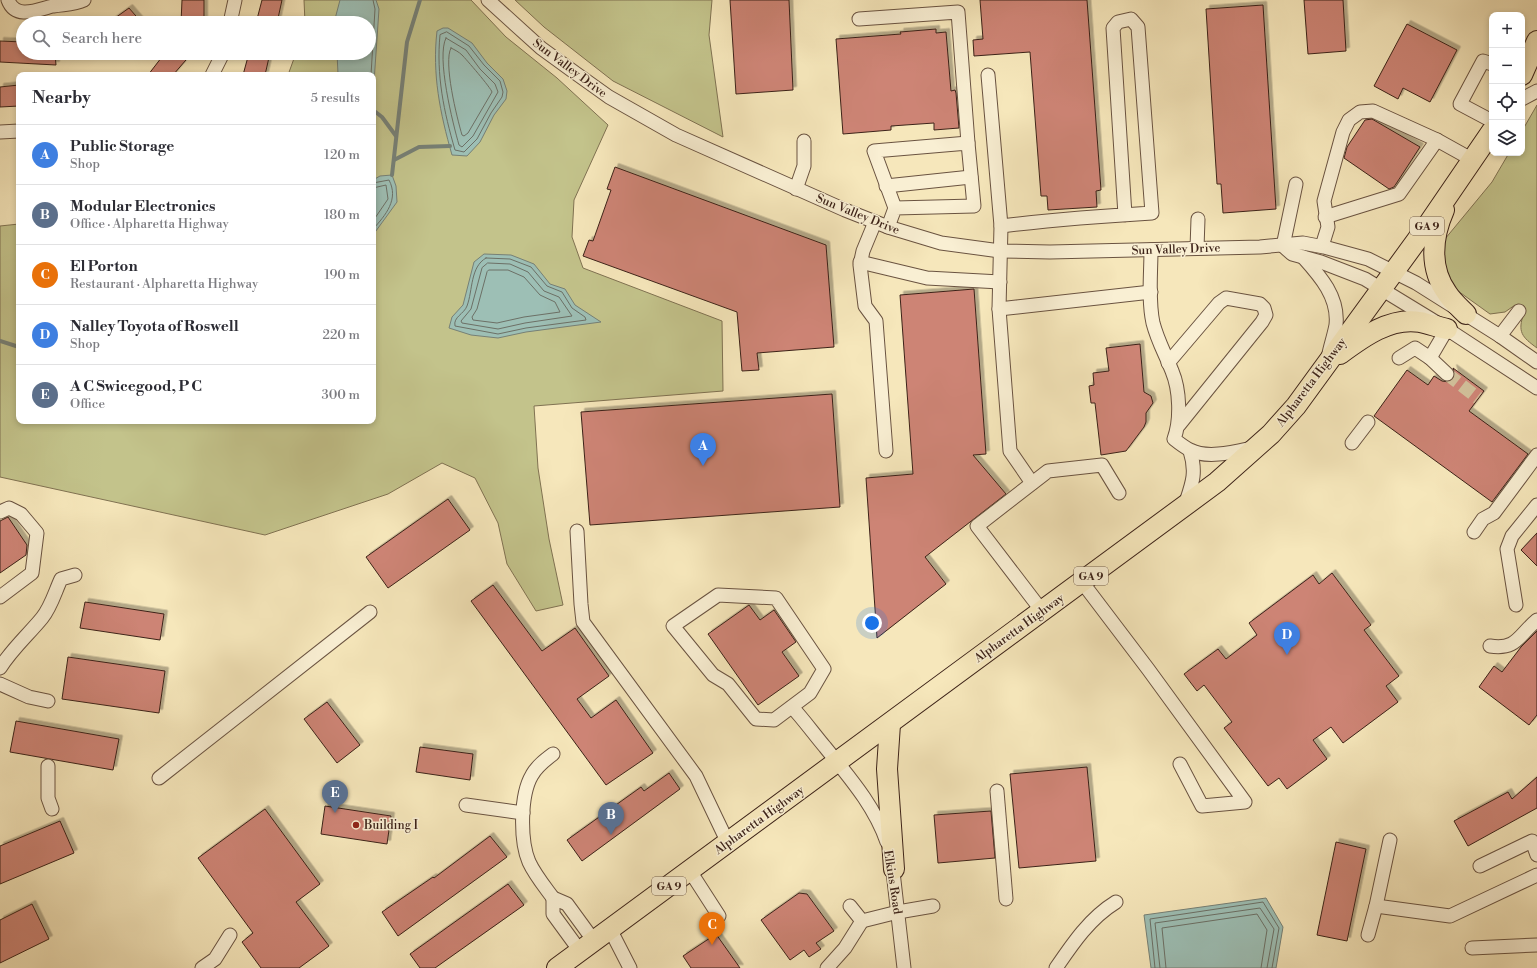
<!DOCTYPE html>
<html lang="en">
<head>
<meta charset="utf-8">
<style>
  body { margin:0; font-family:"Libre Bodoni",serif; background:#f7f7f7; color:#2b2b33 }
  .controls { position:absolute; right:12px; top:12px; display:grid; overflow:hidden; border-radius:8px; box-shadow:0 2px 6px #0003 }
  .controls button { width:36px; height:36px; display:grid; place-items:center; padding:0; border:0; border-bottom:1px solid #e1e1e2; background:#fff; color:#2b2b33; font:20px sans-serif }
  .you { position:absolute; left:872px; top:623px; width:14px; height:14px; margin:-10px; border:3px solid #fff; border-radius:50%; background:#1a73e8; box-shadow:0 0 0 6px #1a73e833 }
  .badge { display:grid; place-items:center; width:26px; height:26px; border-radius:50%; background:#7c3aed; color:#fff; font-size:13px; font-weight:700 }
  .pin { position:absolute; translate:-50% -33px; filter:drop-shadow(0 1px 2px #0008) }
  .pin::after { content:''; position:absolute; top:21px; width:14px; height:12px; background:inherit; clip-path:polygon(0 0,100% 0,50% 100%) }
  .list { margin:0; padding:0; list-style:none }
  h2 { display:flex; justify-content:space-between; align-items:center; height:52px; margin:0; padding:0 16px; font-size:17px }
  h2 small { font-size:13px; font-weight:400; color:#7c7c81 }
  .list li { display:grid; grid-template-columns:26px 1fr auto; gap:12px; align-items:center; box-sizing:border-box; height:60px; padding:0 16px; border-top:1px solid #e1e1e2 }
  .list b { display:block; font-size:15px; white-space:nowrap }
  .list p { margin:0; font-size:13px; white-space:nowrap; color:#7c7c81 }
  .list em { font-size:13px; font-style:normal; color:#7c7c81 }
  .icon { flex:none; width:22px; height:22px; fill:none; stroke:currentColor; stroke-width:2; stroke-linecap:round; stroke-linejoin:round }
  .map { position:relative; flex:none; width:1537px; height:968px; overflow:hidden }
  .search { position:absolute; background:#fff; box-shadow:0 2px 6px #0003; left:16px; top:16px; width:360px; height:44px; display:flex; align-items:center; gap:10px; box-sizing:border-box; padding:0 14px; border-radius:22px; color:#7c7c81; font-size:15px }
  .panel { position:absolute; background:#fff; box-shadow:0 2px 6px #0003; left:16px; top:72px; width:360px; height:352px; border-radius:8px }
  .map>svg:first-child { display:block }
  .green { fill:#c3c38b; stroke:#807252 }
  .water { fill:#9dbfb5; stroke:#768076 }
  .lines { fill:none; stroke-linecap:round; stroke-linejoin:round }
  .shore { stroke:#6c7066; stroke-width:1 }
  .stream { stroke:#768076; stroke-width:4 }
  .building { fill:#cd8474; stroke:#3c2218; filter:url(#shadow) }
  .minor-tunnel { stroke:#d1c09a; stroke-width:13; stroke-dasharray:13 6; stroke-linecap:butt }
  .minor-casing { stroke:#6a5341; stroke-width:15 }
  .highway-casing { stroke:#3c2218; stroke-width:22 }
  .minor { stroke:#f9efd3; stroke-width:13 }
  .highway { stroke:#f6e7bb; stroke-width:20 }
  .poi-dot { fill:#8f2418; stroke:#f9efd3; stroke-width:1.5 }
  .labels { text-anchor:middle; stroke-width:3; stroke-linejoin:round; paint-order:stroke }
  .shield { fill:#f9efd3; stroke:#756050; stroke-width:1 }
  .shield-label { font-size:11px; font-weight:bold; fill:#3c2218 }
  .street-label { font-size:12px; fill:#3c2218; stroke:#f9efd3 }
  .poi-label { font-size:12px; fill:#3c2218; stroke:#f9efd3; text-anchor:start }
</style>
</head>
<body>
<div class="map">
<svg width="1537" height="968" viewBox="0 0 1537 968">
  <defs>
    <filter id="shadow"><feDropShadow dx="3.5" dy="-3.5" stdDeviation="0" flood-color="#0004"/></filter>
  </defs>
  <rect width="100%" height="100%" fill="#f6e7bb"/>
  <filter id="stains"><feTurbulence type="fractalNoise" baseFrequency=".005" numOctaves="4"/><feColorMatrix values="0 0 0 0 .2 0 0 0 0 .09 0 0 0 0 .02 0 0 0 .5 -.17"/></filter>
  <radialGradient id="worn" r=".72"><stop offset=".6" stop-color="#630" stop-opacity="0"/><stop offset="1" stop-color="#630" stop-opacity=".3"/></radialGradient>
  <!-- green -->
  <g class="green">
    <path d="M304 0H471L506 37 557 78 608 125 574 200 572 237 583 268 722 321 723 391 534 406 538 468 549 539 563 605 536 611 507 564 498 523 475 478 442 463 388 494 265 535 0 477V226L19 224V421H373V75H288L296 53H369V23H305Z"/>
    <path d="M515 0H712L709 35 723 137 613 81 544 27Z"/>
    <path d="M1537 105V348C1522 337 1517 332 1524 313L1515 305 1505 312 1490 314 1451 286 1440 245 1492 182 1509 153H1522V131Z"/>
  </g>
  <!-- water -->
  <g class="water">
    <path d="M340 0H376L379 9 373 97V75L338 74 337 53H369V23H336L335 19Z"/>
    <path d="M443 28H448L472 43 487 63 503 79 507 91 506 99 494 115 480 142 467 156 452 155C440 113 432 74 437 31Z"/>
    <path d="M392 175 396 186 397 202 373 235V180L380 176Z"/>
    <path d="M484 254 511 255 534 264 550 284 565 289 575 305 601 322 526 332 498 338 471 335 449 328 452 317 463 305 474 262Z"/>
    <path d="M1266 898 1283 927 1276 968H1151L1144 915Z"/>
  </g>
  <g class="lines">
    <!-- shore -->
    <g class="shore">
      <path d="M447 32 469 46 484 65 500 81 503 92 502 97 491 113 477 139 464 152 455 150C444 112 436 75 440 35Z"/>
      <path d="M446 38 466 50 480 69 495 84 498 92 473 136 462 147 459 145C453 124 436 57 446 38Z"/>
      <path d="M451 48C455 50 459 52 462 55 466 59 491 88 492 92L468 133 464 136 462 135C457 118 443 62 451 48Z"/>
      <path d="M371 75 375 9 373 0"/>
      <path d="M373 183 389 180C399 199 386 215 373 229"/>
      <path d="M373 188 386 185 388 199 373 221"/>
      <path d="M486 258 510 259 531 267 547 286 562 292 572 308 585 317 586 320 526 328 498 334 455 326C453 317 464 314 467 306 473 290 470 267 486 258Z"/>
      <path d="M488 263 510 264 528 272 544 291 559 297 572 316 525 323 498 329 462 323 461 321 471 309 482 268Z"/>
      <path d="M489 270H508L524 277 540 295 555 302 560 312 524 317 497 323 473 320 472 317 477 309 487 272Z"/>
      <path d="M1155 968 1150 919 1263 902 1279 928 1272 968"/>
      <path d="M1160 968 1155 923 1260 908 1274 929 1267 968"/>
      <path d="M1166 968 1162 928 1257 914 1267 930 1261 968"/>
    </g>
    <!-- stream -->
    <g class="stream">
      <path d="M373 110 382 117 396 136"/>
      <path d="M394 160 419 147 450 146"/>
      <path d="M392 175 407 42 420 0"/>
      <path d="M0 341 19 347"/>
    </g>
  </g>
  <!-- building -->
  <g class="building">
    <path d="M182 0H204V23H181Z"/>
    <path d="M262 0H282L277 23H256Z"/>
    <path d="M730 0H789L793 90 736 94Z"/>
    <path d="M980 0H1087L1101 190 1096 191 1097 207 1048 210 1047 196H1041L1030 52 974 56 973 40 983 39Z"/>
    <path d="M1304 0H1343L1346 51 1308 54Z"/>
    <path d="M1263 5 1276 209 1223 213 1221 184H1217L1206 9Z"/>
    <path d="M129 8 142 23H108Z"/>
    <path d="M1407 24 1457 50 1430 102 1403 88 1398 99 1374 86Z"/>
    <path d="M936 29V33L946 32 951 91 955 90 956 93 959 128 934 130V123L891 126V130L843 134 836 39 901 34 900 32Z"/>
    <path d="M0 41 23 42V53H55L56 65 0 62Z"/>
    <path d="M165 53H192L173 75H148Z"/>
    <path d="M249 53H270L265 75H243Z"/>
    <path d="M19 85V106L0 107V87Z"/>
    <path d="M1372 119 1420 147 1394 187 1389 189 1344 158 1347 147 1365 120Z"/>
    <path d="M615 167 826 245 834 347 757 353 759 370 742 371 737 312 583 256 589 240 593 241 611 190 607 189Z"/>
    <path d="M974 289 986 454 973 455 1006 494 925 557 946 584 877 638 866 478 913 474 900 295Z"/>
    <path d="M1140 344 1144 392 1151 396 1153 403 1146 413V422L1144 427 1126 451 1101 455 1095 403H1091L1089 386 1094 385 1093 373 1109 371 1106 348Z"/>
    <path d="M1453 368 1484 391 1469 411 1528 454 1492 502 1374 416 1407 370 1428 385 1434 376 1442 381 1449 382 1453 380 1455 375Z"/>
    <path d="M832 394 840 507 590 525 581 412Z"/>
    <path d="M448 499 470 530 388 588 366 557Z"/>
    <path d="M8 517 27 545 26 555 0 573V521Z"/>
    <path d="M1537 533V566L1521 550Z"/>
    <path d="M1332 573 1371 625 1364 630 1399 676 1386 686 1398 702 1343 743 1331 727 1313 740 1327 759 1287 789 1279 778 1268 786 1224 728 1232 722 1204 685 1197 691 1184 674 1218 649 1226 659 1257 635 1249 623 1313 575 1319 584Z"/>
    <path d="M493 585 542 651 575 628 609 676 577 699 591 718 616 700 653 753 606 785 471 601Z"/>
    <path d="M85 602 164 614 160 640 80 628Z"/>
    <path d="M749 605 760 620 774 610 796 642 782 652 799 676 758 705 708 634Z"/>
    <path d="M1537 631V715L1529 725 1479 687 1494 666 1502 672 1521 647Z"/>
    <path d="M68 657 165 671 159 713 62 699Z"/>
    <path d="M327 702 360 745 337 763 304 719Z"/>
    <path d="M16 721 119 739 113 770 10 752Z"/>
    <path d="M420 747 473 754 470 780 416 772Z"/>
    <path d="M1087 767 1096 861 1019 868 1010 774Z"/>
    <path d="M669 773 680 789 582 861 567 840 641 787 644 791Z"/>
    <path d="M1537 777V808L1468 846 1454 821 1508 792 1512 799Z"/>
    <path d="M325 806 391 816 387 844 321 834Z"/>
    <path d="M265 809 320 884 296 902 329 946 299 968H261L242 942 253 933 198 858Z"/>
    <path d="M991 811 995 858 938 863 934 815Z"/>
    <path d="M60 821 74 853 0 884V846Z"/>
    <path d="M490 836 507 857 398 936 382 912 433 877 434 878Z"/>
    <path d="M1336 842 1366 849 1347 941 1317 935Z"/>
    <path d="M508 884 524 905 435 968H420L410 954Z"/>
    <path d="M799 893 807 894 834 931 816 943 821 949 809 957 804 950 790 960 761 920Z"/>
    <path d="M32 904 49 939 0 963V920Z"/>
    <path d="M716 934 740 968H691L683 956Z"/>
  </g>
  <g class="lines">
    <!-- minor-tunnel -->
    <path class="minor-tunnel" d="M1447 374 1478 398"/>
    <defs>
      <g id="minor">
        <path d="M8 0C16 21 39 9 53 6 64 4 74 5 84 0"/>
        <path d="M488 0 541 48 574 72 609 97 676 135 845 210 888 227 941 243 1000 251 1050 252 1260 247 1303 243 1324 247 1368 259 1416 283 1500 336 1537 362"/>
        <path d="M859 19 958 12 968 143"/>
        <path d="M230 23 235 0"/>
        <path d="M1492 64 1483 61 1460 104 1492 121"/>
        <path d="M212 75 223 53"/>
        <path d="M988 75 1001 226 999 309 1010 451 1032 483"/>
        <path d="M1522 99 1537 91"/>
        <path d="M0 132 19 131"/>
        <path d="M886 186 971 177"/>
        <path d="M796 189 804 166V141"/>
        <path d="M1325 217 1399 194 1437 140"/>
        <path d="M875 222 863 251 860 265 865 306 876 321 886 451"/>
        <path d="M1001 226C1051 220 1102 216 1152 213L1138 27 1131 19 1118 22 1113 28 1125 215"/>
        <path d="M888 227 895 208 874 151 968 143 974 206 895 208"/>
        <path d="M1283 246 1292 254 1321 262 1365 279 1447 329 1537 388"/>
        <path d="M1283 246 1296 184"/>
        <path d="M1322 246 1328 227 1324 201 1343 132 1349 120 1360 112 1373 111 1437 140 1473 160"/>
        <path d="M1197 248 1198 219"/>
        <path d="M1151 250C1151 273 1148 300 1153 323 1158 342 1165 353 1172 371 1180 390 1181 420 1174 439 1179 443 1184 447 1190 450 1207 459 1234 452 1252 448"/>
        <path d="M1303 257C1320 276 1339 297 1336 325 1334 336 1330 347 1328 358"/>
        <path d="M860 262 927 278 1000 282"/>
        <path d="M999 309 1151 292"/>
        <path d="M1500 336 1519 311"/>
        <path d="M1399 358 1415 348 1430 358 1447 374"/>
        <path d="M1430 358 1447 329"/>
        <path d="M1168 363 1219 303 1226 298 1260 304 1264 308 1266 315 1262 322 1179 425"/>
        <path d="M1352 443 1368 422"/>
        <path d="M1185 505C1192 484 1197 473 1190 451"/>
        <path d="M0 512 9 508 21 514 37 533 32 573 0 597"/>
        <path d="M577 531 581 604 583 622 696 776 728 843"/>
        <path d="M1474 532 1483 519 1494 513 1537 455"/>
        <path d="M1082 582 1148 669 1245 802 1202 806 1180 764"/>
        <path d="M718 595 776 598 824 669 810 693 774 720 756 719 728 684 713 675 673 626Z"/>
        <path d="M1516 605 1507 549 1512 536 1537 505"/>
        <path d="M1042 611 977 526 1048 471 1102 465 1119 493"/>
        <path d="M1490 646C1517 650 1518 636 1537 620"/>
        <path d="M0 668C12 649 28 635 42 618 51 607 55 592 61 579L75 575"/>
        <path d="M0 684 29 697 48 701"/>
        <path d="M792 707C804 720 814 734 825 747 849 777 874 805 887 842"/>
        <path d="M48 766V798L52 809"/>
        <path d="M159 778 370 612"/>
        <path d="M997 791 1006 899"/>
        <path d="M466 805 523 813"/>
        <path d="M892 863 904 968"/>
        <path d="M1480 866 1532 841 1537 855"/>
        <path d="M690 871 719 916"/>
        <path d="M553 898C545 887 535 875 529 862 520 841 520 795 532 775 537 766 545 760 553 754"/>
        <path d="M850 906 862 921 898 912 933 906"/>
        <path d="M1376 906 1450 916 1537 875"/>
        <path d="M610 929 630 968"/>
        <path d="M1368 935 1376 906 1390 840"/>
        <path d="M1472 948 1537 945"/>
        <path d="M580 951 553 914V898L567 904 594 941"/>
        <path d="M202 968 215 959 230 935"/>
        <path d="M827 968 845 948 862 921"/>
        <path d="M1056 968C1073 943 1090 918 1116 902"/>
      </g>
      <g id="highway">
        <path d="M1522 75 1537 41"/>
        <path d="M1444 210C1432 237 1429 268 1447 293 1452 301 1459 307 1466 314"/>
        <path d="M1340 354C1363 337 1390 317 1420 322 1429 324 1438 327 1447 329"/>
        <path d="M890 724 887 769 894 869"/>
        <path d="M557 968 1217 482 1271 434 1296 406 1425 229 1492 131"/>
      </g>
    </defs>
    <!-- minor casing -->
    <use href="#minor" class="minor-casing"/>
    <!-- highway casing -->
    <use href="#highway" class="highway-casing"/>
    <!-- minor -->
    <use href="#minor" class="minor"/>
    <!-- highway -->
    <use href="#highway" class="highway"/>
  </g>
  <!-- markers -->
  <circle class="poi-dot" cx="356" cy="825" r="4"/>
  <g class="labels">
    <!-- shield labels -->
    <g class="shield">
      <rect x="1410" y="217" width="34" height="18" rx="3"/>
      <rect x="1074" y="567" width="34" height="18" rx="3"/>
      <rect x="652" y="877" width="34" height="18" rx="3"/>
    </g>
    <g class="shield-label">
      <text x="1427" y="230">GA 9</text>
      <text x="1091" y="580">GA 9</text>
      <text x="669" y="890">GA 9</text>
    </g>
    <!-- street labels -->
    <g class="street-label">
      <text transform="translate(570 68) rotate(37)" y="4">Sun Valley Drive</text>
      <text transform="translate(858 214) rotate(22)" y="4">Sun Valley Drive</text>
      <text transform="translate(1176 249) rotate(-2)" y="4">Sun Valley Drive</text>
      <text transform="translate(1311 382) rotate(-53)" y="4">Alpharetta Highway</text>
      <text transform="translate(1019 628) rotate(-36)" y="4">Alpharetta Highway</text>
      <text transform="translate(759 820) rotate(-36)" y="4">Alpharetta Highway</text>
      <text transform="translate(893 882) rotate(81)" y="4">Elkins Road</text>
    </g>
    <!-- poi labels -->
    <g class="poi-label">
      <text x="364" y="829">Building I</text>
    </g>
  </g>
  <rect width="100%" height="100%" filter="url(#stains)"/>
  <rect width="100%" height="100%" fill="url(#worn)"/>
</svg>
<div class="controls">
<button>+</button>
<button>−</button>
<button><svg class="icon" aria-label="locate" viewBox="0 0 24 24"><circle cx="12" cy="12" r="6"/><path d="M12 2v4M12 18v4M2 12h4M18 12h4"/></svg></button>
<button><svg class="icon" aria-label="layers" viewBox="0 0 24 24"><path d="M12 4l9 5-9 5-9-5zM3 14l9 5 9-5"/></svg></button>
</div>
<div class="you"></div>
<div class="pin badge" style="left:703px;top:466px;background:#3f7fe0">A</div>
<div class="pin badge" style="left:611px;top:835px;background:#5c6f8a">B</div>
<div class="pin badge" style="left:712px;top:945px;background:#e8710a">C</div>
<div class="pin badge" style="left:1287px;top:655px;background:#3f7fe0">D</div>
<div class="pin badge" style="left:335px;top:813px;background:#5c6f8a">E</div>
<div class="search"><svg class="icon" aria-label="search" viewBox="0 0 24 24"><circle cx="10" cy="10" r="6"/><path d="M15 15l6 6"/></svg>Search here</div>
<section class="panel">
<h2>Nearby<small>5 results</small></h2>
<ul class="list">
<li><span class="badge" style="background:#3f7fe0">A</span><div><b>Public Storage</b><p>Shop</p></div><em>120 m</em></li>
<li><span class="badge" style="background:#5c6f8a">B</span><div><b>Modular Electronics</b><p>Office · Alpharetta Highway</p></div><em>180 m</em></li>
<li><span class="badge" style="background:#e8710a">C</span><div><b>El Porton</b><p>Restaurant · Alpharetta Highway</p></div><em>190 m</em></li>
<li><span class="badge" style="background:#3f7fe0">D</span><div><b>Nalley Toyota of Roswell</b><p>Shop</p></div><em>220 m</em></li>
<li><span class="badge" style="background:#5c6f8a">E</span><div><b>A C Swicegood, P C</b><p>Office</p></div><em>300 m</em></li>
</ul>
</section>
</div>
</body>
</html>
